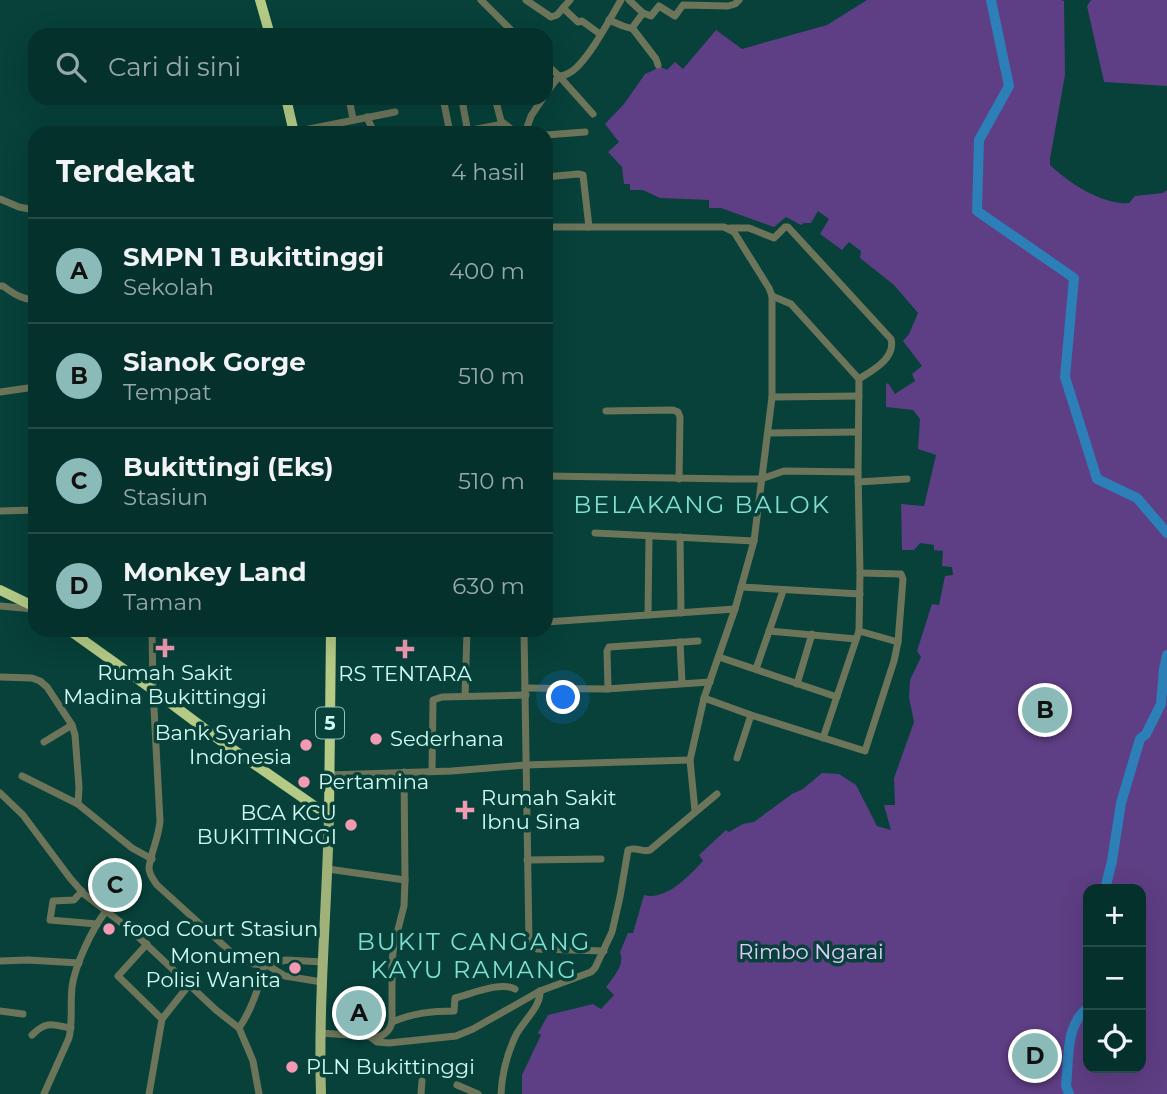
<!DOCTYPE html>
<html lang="id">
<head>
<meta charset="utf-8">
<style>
  body { margin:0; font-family:Montserrat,sans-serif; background:#133d38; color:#f1f3f6 }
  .controls { position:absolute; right:21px; bottom:21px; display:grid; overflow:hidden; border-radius:14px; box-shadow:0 7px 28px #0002 }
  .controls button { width:63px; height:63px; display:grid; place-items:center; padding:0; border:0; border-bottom:2px solid #264c48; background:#05312c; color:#f1f3f6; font:35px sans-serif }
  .you { position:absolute; left:564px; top:698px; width:24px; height:24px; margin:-18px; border:5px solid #fff; border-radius:50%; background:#1a73e8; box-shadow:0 0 0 10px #1a73e833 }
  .badge { display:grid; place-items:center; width:46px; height:46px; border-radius:50%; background:#8bbbb9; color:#111; font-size:23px; font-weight:700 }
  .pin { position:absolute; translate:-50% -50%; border:4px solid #fff; box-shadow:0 2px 7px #0006 }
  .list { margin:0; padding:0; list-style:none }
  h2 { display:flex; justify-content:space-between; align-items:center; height:91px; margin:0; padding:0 28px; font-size:30px }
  h2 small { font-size:23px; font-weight:400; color:#97a9a9 }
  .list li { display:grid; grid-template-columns:46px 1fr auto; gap:21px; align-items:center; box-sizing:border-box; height:105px; padding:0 28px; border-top:2px solid #264c48 }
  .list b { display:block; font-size:26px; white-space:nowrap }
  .list p { margin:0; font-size:23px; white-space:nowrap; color:#97a9a9 }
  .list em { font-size:23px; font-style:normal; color:#97a9a9 }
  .icon { flex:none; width:38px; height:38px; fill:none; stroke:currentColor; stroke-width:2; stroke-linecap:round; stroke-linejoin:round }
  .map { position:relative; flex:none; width:1167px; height:1094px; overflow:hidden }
  .search { position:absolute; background:#05312c; box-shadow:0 7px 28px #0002; left:28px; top:28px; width:525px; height:77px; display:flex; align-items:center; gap:18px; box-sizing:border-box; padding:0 24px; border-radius:21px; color:#97a9a9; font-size:26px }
  .panel { position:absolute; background:#05312c; box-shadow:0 7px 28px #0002; left:28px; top:126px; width:525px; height:511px; border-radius:21px }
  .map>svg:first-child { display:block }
  .green { fill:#5e3e84; fill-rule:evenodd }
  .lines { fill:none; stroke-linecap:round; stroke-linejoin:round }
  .river { stroke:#2c7fb7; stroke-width:10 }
  .minor { stroke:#6c755a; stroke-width:7 }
  .major { stroke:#a0b27a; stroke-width:10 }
  .highway { stroke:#b4ca85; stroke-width:10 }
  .poi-dot { fill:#f19ab1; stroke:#07413a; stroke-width:2.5 }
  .labels { text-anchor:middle; stroke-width:7; stroke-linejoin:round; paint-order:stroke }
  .shield { fill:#07413a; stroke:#93c4bc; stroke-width:2 }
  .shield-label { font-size:19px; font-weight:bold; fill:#cffcf3 }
  .poi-label { font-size:21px; fill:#cffcf3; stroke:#07413a; text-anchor:start }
  .park-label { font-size:21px; fill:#e0cdfe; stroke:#07413a }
  .quarter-label { font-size:24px; letter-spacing:2px; fill:#7fdfd0; stroke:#07413a }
</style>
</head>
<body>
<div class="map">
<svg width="1167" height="1094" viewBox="0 0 1167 1094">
  <rect width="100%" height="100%" fill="#07413a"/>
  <!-- green -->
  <g class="green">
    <path d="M867 0H1061L1064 1 1065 75 1050 159V165C1069 183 1102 205 1129 203L1135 196 1163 193 1167 190V1094H522V1075L541 1035 538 1033 548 1015 593 1004 601 1009 614 995 606 987C614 976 625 965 620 952L628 933H633L644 895C666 901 689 876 703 861L699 855 726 830 729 832 743 824 754 822 792 794 803 789 822 773 839 774 856 785 877 826 891 830 884 805H895L894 778 914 722 909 697 910 680 921 657 917 651 932 604 939 605 945 576 953 575 952 567 942 566 943 551 934 550V545L920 543 914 550H902L901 504 924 506 936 455 918 449 920 419 913 410 886 407V384L888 383 895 394 915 381 912 374 922 366 903 341 909 334 918 313 894 285 860 258 861 251 849 242 842 250 820 234 829 219 818 211 811 223H804L801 225 786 217 774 227 721 208H709V200L660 198 643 190H630V184H624L622 167 608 152 619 142 605 124 624 104 645 74 654 70 659 66 667 70 675 62 683 69 716 30 742 49 827 25ZM1088 889H1141V1068H1088Z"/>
    <path d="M1091 0H1167V86L1104 82 1087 6Z"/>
  </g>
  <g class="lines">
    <!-- river -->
    <g class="river">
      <path d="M991 0 1009 86 979 140 977 211 1074 278 1065 377 1097 479 1137 498 1167 533"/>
      <path d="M1105 889 1112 861 1121 803 1140 739 1146 734 1161 704 1164 669 1167 655"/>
      <path d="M1069 1094 1066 1086C1069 1061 1065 1024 1088 1008"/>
    </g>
    <!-- minor -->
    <g class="minor">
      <path d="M481 0 516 35"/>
      <path d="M526 0 551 17 557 15 570 0"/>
      <path d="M629 0 643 13"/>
      <path d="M563 8 578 22 582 21 600 34"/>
      <path d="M609 20 623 26 633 29 656 59 658 65"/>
      <path d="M632 28 643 13 651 16 659 6 675 16 683 5 728 6 735 4 739 0"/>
      <path d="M546 64 559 76C562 76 566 75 569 73 586 65 611 17 621 0"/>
      <path d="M546 93 559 76 593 114"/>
      <path d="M349 98 353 119"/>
      <path d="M495 98 501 121 516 133"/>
      <path d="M367 117 374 133"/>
      <path d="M467 131 503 124"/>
      <path d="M294 132 395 112"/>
      <path d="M450 133 444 103 446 101 459 99 462 100 468 133"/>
      <path d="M525 133 531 116 543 98"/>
      <path d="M546 135 585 132"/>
      <path d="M546 177 578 174 583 175 589 227"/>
      <path d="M0 199 19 207 35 210"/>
      <path d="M546 227H724L734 232 769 288 772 296V397L754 541 735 609 704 698 690 760 695 811"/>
      <path d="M730 228H749L774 238 785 227H788L891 339C896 358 873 370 859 379"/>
      <path d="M0 286H3C14 294 21 299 35 300"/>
      <path d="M772 296 791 304 859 379 858 472 860 573 859 631 823 738"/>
      <path d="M0 392 35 387"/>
      <path d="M772 397 859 396"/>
      <path d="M606 411 673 410 678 412 680 417 679 479"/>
      <path d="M769 433 858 432"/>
      <path d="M546 476 734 479H761L784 471 858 472"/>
      <path d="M858 482 907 479"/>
      <path d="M0 511 35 510"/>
      <path d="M595 533 754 541"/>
      <path d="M680 537 681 613"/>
      <path d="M741 587 860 594"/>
      <path d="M0 606 34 609"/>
      <path d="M648 615 649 536"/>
      <path d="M546 622 735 609"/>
      <path d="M152 630 153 690 160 821C159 837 150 855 149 868 149 875 154 880 157 885L232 953 253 964 267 965 286 960 323 962"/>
      <path d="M524 630 529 943 531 947 537 949 604 951"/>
      <path d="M769 631 856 639"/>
      <path d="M859 631 898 642"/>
      <path d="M680 642 682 683"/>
      <path d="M719 657 837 697"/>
      <path d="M756 669 783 591"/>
      <path d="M0 677 32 678 40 681 47 687 72 725 75 735 79 787 78 804 132 848 152 859"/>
      <path d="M797 684 812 634"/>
      <path d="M525 688 606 689 710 682"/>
      <path d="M608 689 607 651 609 647 698 641"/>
      <path d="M465 696 467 630"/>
      <path d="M704 698 751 715 865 751 894 661 898 642 903 579 901 574 860 573"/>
      <path d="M44 742 72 725"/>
      <path d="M737 758 751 715"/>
      <path d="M432 771 433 700 442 697 526 695"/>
      <path d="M329 775 452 771 525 765 690 760"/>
      <path d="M22 776 78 804"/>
      <path d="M0 793 23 815 70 878 84 894 132 931 216 1010 239 1028 253 1061 259 1094"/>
      <path d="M527 860 601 859"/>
      <path d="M328 869 405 880"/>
      <path d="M82 891 74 900 53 901 50 920 97 924"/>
      <path d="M147 944 118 976 162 1019"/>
      <path d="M0 961 28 960 79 963"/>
      <path d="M267 965 285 976 322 982"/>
      <path d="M0 1011 23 1014"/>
      <path d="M392 1022C413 1013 432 1011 454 1011L455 998C471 994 501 981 515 989"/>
      <path d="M239 1028C252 1009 259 988 264 965"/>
      <path d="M320 1033 379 1037C387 1033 390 1030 392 1022V961L394 945 404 906 405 880 404 772"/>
      <path d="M32 1035C47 1020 52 1025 71 1028"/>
      <path d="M370 1037 377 1042 389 1043 456 1036 473 1029 540 991 591 972 595 968 612 932 620 897 628 850C635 846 642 853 650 850L717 794"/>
      <path d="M457 1085 478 1094"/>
      <path d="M44 1094 69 1038C73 1021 70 1005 72 987 75 965 92 929 106 911"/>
      <path d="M149 1094 162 1019 189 985"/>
      <path d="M421 1094 422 1081"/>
      <path d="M501 1094C502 1072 507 1054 516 1035 523 1021 541 1007 540 991"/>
    </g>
    <!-- major -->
    <path class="major" d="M321 1094C318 1001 327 909 329 816"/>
    <!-- highway -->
    <g class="highway">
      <path d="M260 0 270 35"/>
      <path d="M286 98 294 133"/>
      <path d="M0 590 35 607"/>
      <path d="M69 630 153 690 221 741 329 816"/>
      <path d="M329 816 331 630"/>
    </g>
  </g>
  <!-- markers -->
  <g class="poi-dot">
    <path d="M161.5 637.5h7v7h7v7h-7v7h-7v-7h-7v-7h7z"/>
    <path d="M401.5 638.5h7v7h7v7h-7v7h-7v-7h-7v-7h7z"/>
    <circle cx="376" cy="739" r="7"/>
    <circle cx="306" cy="745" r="7"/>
    <circle cx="304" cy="782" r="7"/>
    <path d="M461.5 799.5h7v7h7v7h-7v7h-7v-7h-7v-7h7z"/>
    <circle cx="351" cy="825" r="7"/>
    <circle cx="109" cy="929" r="7"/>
    <circle cx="295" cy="968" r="7"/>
    <circle cx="292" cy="1067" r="7"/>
  </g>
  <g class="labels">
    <!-- shield labels -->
    <rect class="shield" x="316" y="707.5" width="28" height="31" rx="5"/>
    <g class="shield-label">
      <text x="330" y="730">5</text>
    </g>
    <!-- poi labels -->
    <g class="poi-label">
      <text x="165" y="680" text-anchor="middle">Rumah Sakit<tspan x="165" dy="24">Madina Bukittinggi</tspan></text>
      <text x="405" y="681" text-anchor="middle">RS TENTARA</text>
      <text x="292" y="740" text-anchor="end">Bank Syariah<tspan x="292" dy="24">Indonesia</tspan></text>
      <text x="390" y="746">Sederhana</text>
      <text x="318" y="789">Pertamina</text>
      <text x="481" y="805">Rumah Sakit<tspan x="481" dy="24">Ibnu Sina</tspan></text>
      <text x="337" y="820" text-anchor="end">BCA KCU<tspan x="337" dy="24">BUKITTINGGI</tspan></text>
      <text x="123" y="936">food Court Stasiun</text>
      <text x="281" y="963" text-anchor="end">Monumen<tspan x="281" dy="24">Polisi Wanita</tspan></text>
      <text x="306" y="1074">PLN Bukittinggi</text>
    </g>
    <!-- park labels -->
    <g class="park-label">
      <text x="811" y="959">Rimbo Ngarai</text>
    </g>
    <!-- quarter labels -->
    <g class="quarter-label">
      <text x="702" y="513">BELAKANG BALOK</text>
      <text x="474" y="950">BUKIT CANGANG<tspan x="474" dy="28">KAYU RAMANG</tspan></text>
    </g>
  </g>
</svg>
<div class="controls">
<button>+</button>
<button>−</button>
<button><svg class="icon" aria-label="locate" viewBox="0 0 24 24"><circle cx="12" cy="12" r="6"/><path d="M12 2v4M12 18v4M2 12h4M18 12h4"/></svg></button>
</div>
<div class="you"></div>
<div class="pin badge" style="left:359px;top:1013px">A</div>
<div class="pin badge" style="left:1045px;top:710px">B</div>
<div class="pin badge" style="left:115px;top:885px">C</div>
<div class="pin badge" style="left:1035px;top:1056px">D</div>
<div class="search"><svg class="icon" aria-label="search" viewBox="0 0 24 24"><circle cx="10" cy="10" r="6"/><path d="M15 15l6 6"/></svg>Cari di sini</div>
<section class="panel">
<h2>Terdekat<small>4 hasil</small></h2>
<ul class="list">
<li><span class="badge">A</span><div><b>SMPN 1 Bukittinggi</b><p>Sekolah</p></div><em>400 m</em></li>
<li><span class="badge">B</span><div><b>Sianok Gorge</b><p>Tempat</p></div><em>510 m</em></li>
<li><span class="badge">C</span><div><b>Bukittingi (Eks)</b><p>Stasiun</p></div><em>510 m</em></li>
<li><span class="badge">D</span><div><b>Monkey Land</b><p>Taman</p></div><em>630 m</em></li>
</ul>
</section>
</div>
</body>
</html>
